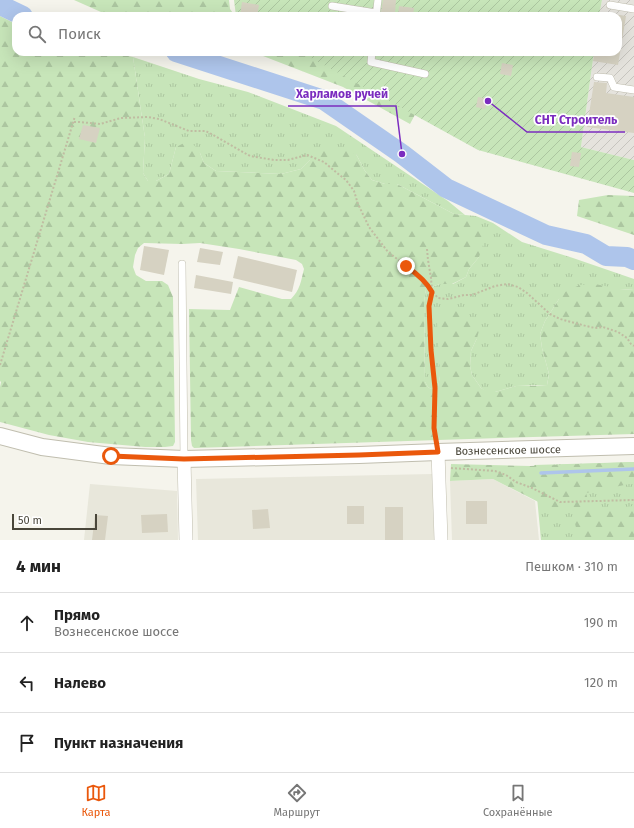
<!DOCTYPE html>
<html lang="ru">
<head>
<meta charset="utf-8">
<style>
  body { margin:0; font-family:"Fira Sans",sans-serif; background:#f6f6f6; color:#222 }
  .scale { position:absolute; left:12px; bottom:10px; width:85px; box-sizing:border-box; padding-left:4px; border:2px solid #49463a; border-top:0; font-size:11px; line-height:14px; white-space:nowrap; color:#49463a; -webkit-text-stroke:3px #fff; paint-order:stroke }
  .stop { position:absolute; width:12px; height:12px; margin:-9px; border:3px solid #ea580c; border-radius:50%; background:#fff }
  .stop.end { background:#ea580c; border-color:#fff; box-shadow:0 1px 4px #0008 }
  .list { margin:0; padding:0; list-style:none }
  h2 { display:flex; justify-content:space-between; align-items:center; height:52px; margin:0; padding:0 16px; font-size:17px }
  h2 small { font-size:13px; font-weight:400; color:#767676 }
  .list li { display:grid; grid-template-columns:26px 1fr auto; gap:12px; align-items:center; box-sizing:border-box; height:60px; padding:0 16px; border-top:1px solid #e0e0e0 }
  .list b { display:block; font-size:15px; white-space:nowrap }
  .list p { margin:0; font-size:13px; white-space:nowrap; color:#767676 }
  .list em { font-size:13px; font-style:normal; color:#767676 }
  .icon { flex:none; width:22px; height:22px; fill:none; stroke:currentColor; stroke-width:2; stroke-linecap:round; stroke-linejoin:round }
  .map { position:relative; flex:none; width:634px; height:540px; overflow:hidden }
  .search { position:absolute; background:#fff; box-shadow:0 4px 16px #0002; left:12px; right:12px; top:12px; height:44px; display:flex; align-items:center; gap:10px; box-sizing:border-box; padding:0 14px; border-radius:12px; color:#767676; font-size:15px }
  .sheet { height:232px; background:#fff }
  nav { display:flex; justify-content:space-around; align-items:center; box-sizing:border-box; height:56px; border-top:1px solid #e0e0e0; background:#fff; font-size:11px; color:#767676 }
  nav a { display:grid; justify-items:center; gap:2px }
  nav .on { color:#ea580c }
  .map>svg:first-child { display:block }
  .residential { fill:#e8e7db }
  .industrial { fill:url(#industrial-furrows) }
  .grass { fill:url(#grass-tufts) }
  .forest { fill:url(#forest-firs) }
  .garden { fill:url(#garden-furrows) }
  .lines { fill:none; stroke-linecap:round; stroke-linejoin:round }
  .stream { stroke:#aec5eb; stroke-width:3.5 }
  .river { stroke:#aec5eb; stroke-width:20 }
  .building { fill:#d6d2c2 }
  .service-casing { stroke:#c0beaf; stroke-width:8 }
  .minor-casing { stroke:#c0beaf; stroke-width:14 }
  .tertiary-casing { stroke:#c0beaf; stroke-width:18 }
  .path { stroke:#c0bca2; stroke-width:2; stroke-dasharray:2 2; stroke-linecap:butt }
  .service { stroke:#fff; stroke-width:7 }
  .minor { stroke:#fff; stroke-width:13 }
  .tertiary { stroke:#fff; stroke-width:16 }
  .route { stroke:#ea580c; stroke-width:5 }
  .labels { text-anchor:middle; stroke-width:3.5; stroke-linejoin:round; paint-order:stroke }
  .street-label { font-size:11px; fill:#49463a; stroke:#fff }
  .leader { fill:none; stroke:#7b2cbf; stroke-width:1.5 }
  .callout-dot { fill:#7b2cbf; stroke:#fff; stroke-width:1.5 }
  .callout-label { font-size:12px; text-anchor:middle; font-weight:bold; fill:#7b2cbf; stroke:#fff; stroke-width:3.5; stroke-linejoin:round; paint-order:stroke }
</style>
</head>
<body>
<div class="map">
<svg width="634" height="540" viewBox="0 0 634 540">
  <defs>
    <pattern id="industrial-furrows" width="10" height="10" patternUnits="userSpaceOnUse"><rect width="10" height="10" fill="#e5e3dd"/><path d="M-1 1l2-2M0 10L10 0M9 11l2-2" fill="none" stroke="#c6c4be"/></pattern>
    <pattern id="grass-tufts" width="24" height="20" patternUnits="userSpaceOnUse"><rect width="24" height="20" fill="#c7e5b9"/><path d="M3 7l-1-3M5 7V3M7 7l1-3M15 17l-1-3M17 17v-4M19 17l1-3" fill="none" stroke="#acc6a0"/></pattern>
    <pattern id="forest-firs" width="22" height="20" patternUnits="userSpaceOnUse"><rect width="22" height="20" fill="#c7e5b9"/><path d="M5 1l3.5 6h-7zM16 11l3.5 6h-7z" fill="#acc6a0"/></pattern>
    <pattern id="garden-furrows" width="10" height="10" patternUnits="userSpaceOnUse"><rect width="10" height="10" fill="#c7e5b9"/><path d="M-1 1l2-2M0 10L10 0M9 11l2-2" fill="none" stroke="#acc6a0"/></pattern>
  </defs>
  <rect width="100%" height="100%" fill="#f5f4ec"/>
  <!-- residential -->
  <g class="residential">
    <path d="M432 474 434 540H198L196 479Z"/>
    <path d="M493 479 535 501 539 540H452L450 481Z"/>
    <path d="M90 484 177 491 178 540H84Z"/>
  </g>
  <!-- industrial -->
  <path class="industrial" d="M602 0H634V160L581 147 594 52H618V16H599Z"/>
  <!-- grass -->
  <g class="grass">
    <path d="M133 57 199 79 248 92 336 126 448 201 465 215 476 216 493 223 522 242 573 258 634 279V290L620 289 559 299 545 321 540 334 542 348 549 374 547 385 516 386 495 392H487L481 388 472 375 470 366 471 351 477 338 440 376 438 388 431 389 428 387 425 382 424 302 426 289 440 284H453L466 277 469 269 479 257 465 215 454 214 397 184H385L372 180 365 171 356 154 310 160 301 169 281 174 216 171 204 163 200 153 176 147 169 174 156 181H148L143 173 145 138Z"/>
    <path d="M634 462V540H541L534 465Z"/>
  </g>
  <!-- forest -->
  <g class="forest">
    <path d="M74 0H229L230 9 235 16H110Z"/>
    <path d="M0 16 16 24V52H107L133 57 145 138 143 173 148 181H156L169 174 176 147 186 142 194 145 200 153 204 163 216 171 281 174 301 169 320 150 337 147 356 154 365 171 372 180 385 184H397L454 214 465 215 479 223 485 239 479 257 469 269 466 277 452 284H440L426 289 424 302 425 382 428 387 431 389 438 387 440 376 437 321 440 313 446 308C460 312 470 316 480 327L477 338 471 351 470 366 472 375 481 388 487 391 495 392 516 386H533L547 385 549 374 542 348 540 334 545 321 559 299 566 291 580 285 595 284 620 289 634 290V434L500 438 194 448 192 446 191 440 189 309 230 310 239 287 282 299H291C300 290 301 281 304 269L302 264 296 260 239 249 200 243 182 244 144 243 138 248 135 255 133 267 136 275 146 281H162L168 285 173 297 175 442 173 446 165 447H145L88 442 49 435 0 422V387L1 382 0 381Z"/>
    <path d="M253 52H324L418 109 410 124 343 87Z"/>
    <path d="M608 195 634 196V235L577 216 579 200Z"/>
    <path d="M634 462V484H629L586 493 591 511 634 506V540H579L572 511H556L493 479 450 481 451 464 530 466Z"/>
  </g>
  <!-- garden -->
  <g class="garden">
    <path d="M234 0H602L599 16H236Z"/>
    <path d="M298 52H594L581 147 634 160V193L478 150 304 54Z"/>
  </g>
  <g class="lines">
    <!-- stream -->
    <path class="stream" d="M541 473 634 469"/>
    <!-- river -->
    <g class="river">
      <path d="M0 5 23 16"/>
      <path d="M176 52 324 100 402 154 446 188 546 235 586 244 606 256 627 257 634 260"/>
    </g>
  </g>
  <!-- building -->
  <g class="building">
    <path d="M383 0H396L395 13 381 12Z"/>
    <path d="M242 2 259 5 257 16H240Z"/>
    <path d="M399 6 414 8 413 16 398 15Z"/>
    <path d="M601 12 626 16 618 65 593 61 595 52H618V16H600Z"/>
    <path d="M502 63 513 65 511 76 500 74Z"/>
    <path d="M594 82 607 83 606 93 634 97V133L587 127Z"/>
    <path d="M478 97 488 99 485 109 476 107Z"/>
    <path d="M83 125 100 128 96 143 79 139Z"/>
    <path d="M572 152 581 153 579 167 570 166Z"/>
    <path d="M144 246 169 250 164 275 140 270Z"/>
    <path d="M200 248 223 252 220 265 197 262Z"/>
    <path d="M238 256 297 270 292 292 233 278Z"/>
    <path d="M196 275 233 282 231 294 194 288Z"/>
    <rect x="466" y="501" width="21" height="23"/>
    <rect x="347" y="506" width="17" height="18"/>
    <rect x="385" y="507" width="18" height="33"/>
    <path d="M268 509 270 528 253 529 252 510Z"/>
    <path d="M167 514 168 532 142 533 141 515Z"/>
    <path d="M95 515 108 516 105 540H92Z"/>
  </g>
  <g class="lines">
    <defs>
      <g id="service">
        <path d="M610 5 634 9"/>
        <path d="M332 6 376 13"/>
        <path d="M376 16 378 0"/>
        <path d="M372 52 371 62 425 74"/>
        <path d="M597 77 610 78 614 87 634 90"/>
        <path d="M182 264 184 459"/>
      </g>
      <g id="minor">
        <path d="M438 452 441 540"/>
        <path d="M184 459 186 540"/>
      </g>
      <path id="tertiary" d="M0 436 42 447 111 456 184 459 359 455 438 452 634 446"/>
    </defs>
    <!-- service casing -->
    <use href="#service" class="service-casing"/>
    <!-- minor casing -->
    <use href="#minor" class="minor-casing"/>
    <!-- tertiary casing -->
    <use href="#tertiary" class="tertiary-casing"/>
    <!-- path -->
    <g class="path">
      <path d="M74 122H79L100 124 121 118 148 117 159 119 189 131H206L250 156 274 160H288L307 155 324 162 337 173 346 180 354 191 358 204 369 227 388 252 413 271 429 286 432 291 429 306 431 350 435 388 434 428 436 438"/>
      <path d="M427 249 428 260 431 278 432 291 438 298 448 299 464 295H472L495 286 507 284 518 287 527 293 550 314 560 319 586 326 595 328 603 327 618 332 627 338 631 344 634 346"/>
      <path d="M0 365 75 116"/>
      <path d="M451 468 495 471 506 475 516 482 532 488 560 502 634 500"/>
    </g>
    <!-- service -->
    <use href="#service" class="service"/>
    <!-- minor -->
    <use href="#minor" class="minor"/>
    <!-- tertiary -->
    <use href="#tertiary" class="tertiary"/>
  </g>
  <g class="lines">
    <!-- route -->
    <path class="route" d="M111 456 184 459 359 455 438 452 434 428 435 388 431 350 429 306 432 292C426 281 416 273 406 266"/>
  </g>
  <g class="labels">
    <!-- street labels -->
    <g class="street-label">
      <text transform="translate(508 450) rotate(-1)" y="4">Вознесенское шоссе</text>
    </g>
  </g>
  <!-- callouts -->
  <path class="leader" d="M402 154L396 106H288M488 101L527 132H625"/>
  <g class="callout-dot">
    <circle cx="402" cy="154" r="4"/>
    <circle cx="488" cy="101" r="4"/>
  </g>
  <g class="callout-label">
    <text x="342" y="98">Харламов ручей</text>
    <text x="576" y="124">СНТ Строитель</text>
  </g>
</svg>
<div class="scale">50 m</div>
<div class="stop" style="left:111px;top:456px"></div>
<div class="stop end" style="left:406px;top:266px"></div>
<div class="search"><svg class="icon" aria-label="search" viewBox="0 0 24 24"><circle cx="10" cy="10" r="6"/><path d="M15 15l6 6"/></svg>Поиск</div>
</div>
<section class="sheet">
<h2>4 мин<small>Пешком · 310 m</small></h2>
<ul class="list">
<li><svg class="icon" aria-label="ahead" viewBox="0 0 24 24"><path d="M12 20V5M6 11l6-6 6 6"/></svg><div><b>Прямо</b><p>Вознесенское шоссе</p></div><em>190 m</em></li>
<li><svg class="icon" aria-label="left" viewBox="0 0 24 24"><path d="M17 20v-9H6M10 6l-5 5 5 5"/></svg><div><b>Налево</b></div><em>120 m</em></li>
<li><svg class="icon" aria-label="arrive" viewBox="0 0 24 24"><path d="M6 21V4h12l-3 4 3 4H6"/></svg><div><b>Пункт назначения</b></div></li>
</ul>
</section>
<nav>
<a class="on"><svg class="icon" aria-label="map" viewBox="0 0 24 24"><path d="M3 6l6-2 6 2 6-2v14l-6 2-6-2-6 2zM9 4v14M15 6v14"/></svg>Карта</a>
<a><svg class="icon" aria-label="directions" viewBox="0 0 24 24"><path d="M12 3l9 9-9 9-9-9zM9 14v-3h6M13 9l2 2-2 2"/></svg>Маршрут</a>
<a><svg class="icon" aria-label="saved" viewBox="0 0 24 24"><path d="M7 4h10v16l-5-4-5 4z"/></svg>Сохранённые</a>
</nav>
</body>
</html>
